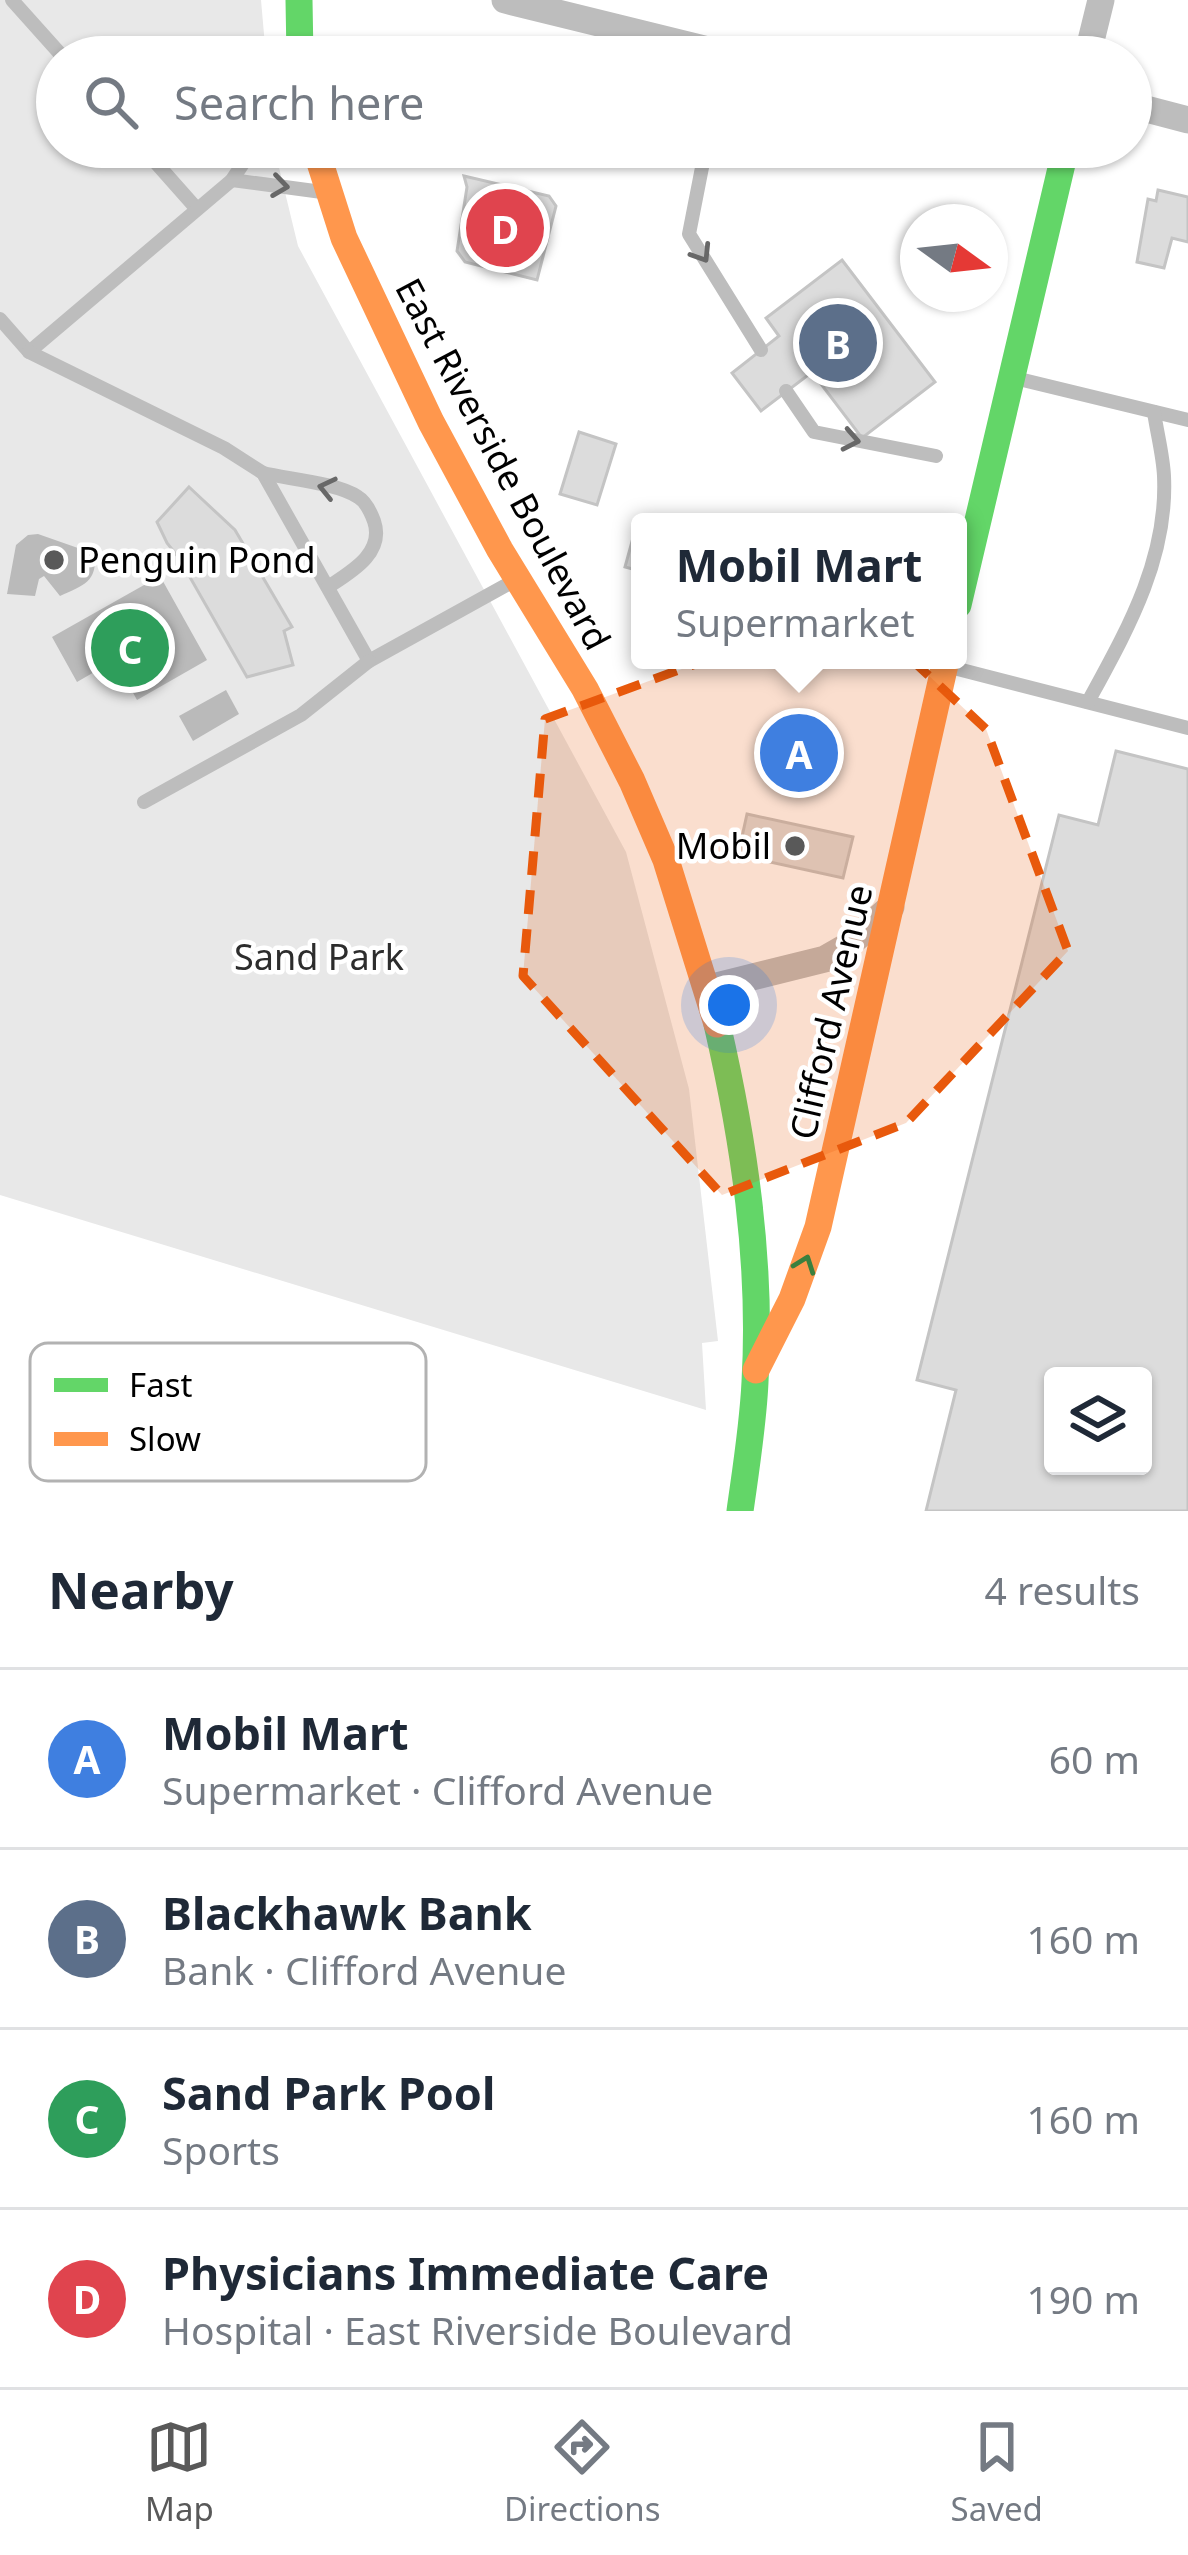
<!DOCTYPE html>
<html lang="en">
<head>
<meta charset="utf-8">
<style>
  body { margin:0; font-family:"Noto Sans",sans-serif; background:#f2f2f3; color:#1f2937 }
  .controls { position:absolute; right:36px; bottom:36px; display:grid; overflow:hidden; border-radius:12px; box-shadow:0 3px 9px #0004 }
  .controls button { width:108px; height:108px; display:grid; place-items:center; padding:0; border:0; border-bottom:3px solid #e0e1e3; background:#fff; color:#1f2937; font:60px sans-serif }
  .compass { position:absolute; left:900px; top:204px; width:108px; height:108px; border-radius:50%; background:#fff; box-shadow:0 3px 9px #0004; rotate:105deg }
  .you { position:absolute; left:729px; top:1005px; width:42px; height:42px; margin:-30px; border:9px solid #fff; border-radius:50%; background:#1a73e8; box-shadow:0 0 0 18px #1a73e833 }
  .badge { display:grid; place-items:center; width:78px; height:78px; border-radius:50%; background:#595959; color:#fff; font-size:39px; font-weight:700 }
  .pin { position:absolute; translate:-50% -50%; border:6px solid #fff; box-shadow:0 3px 12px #0006 }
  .popup { position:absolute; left:631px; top:513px; width:336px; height:156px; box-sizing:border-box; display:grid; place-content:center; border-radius:12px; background:#fff; filter:drop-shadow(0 3px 9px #0005); font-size:39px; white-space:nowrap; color:#747a83 }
  .popup b { font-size:45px; color:#1f2937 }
  .popup::after { content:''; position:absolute; left:50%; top:100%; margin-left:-24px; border:24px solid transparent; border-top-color:#fff }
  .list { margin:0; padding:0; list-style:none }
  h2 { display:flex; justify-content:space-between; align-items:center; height:156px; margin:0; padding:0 48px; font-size:51px }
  h2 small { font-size:39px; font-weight:400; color:#747a83 }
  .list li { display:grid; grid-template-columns:78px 1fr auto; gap:36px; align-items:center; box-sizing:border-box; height:180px; padding:0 48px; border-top:3px solid #e0e1e3 }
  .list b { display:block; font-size:45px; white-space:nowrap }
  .list p { margin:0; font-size:39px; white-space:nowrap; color:#747a83 }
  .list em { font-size:39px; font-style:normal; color:#747a83 }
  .icon { flex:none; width:66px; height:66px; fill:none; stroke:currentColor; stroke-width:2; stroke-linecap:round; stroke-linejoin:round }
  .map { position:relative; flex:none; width:1188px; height:1511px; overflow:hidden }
  .search { position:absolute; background:#fff; box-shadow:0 3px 9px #0004; left:36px; right:36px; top:36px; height:132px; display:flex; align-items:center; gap:30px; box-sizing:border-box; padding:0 42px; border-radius:66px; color:#747a83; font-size:45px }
  .sheet { height:876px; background:#fff }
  nav { display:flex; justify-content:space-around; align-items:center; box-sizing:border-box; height:168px; border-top:3px solid #e0e1e3; background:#fff; font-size:33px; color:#747a83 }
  nav a { display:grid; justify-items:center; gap:6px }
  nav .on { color:#595959 }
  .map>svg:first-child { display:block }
  .green { fill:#e8e8e8 }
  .water { fill:#bababa }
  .building { fill:#dcdcdc; stroke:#c4c4c4; stroke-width:3; fill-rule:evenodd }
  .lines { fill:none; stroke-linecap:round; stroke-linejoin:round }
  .lane { stroke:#bdbdbd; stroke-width:14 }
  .street { stroke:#bdbdbd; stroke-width:27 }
  .fast { stroke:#63d668; stroke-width:27 }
  .slow { stroke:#ff974d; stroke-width:27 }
  .oneway { stroke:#686868 }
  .oneway2 { stroke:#3b803e }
  .marked { fill:#e8590c; fill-opacity:0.2; stroke:#e8590c; stroke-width:9; stroke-dasharray:24 15; stroke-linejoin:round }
  .poi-dot { fill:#595959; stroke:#fff; stroke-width:4.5 }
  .labels { text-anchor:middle; stroke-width:9; stroke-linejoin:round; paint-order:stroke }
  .street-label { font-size:36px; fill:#000; stroke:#fff }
  .poi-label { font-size:36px; fill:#000; stroke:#fff; text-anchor:start }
  .park-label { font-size:36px; fill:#2d2d2d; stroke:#fff }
  .key { fill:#fff; stroke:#b2b2b2; stroke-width:3 }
  .key-label { font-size:33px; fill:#000 }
</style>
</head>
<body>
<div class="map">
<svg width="1188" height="1511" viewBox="0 0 1188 1511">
  <rect width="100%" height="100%" fill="#fff"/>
  <!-- green -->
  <path class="green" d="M0 0H261L266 57H57V147H274L298 246 626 852 689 1089 718 1341 702 1343 706 1410 0 1195Z"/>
  <!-- water -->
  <g class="water">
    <path d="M38 534 95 554C97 582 84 585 60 596L44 576 39 579 35 596 7 594 16 545 28 535Z"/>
    <path d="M160 576 207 660 137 700 115 660 77 682 52 637Z"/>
    <path d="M226 690 239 714 193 741 179 716Z"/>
  </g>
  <!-- building -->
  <g class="building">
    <path d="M464 176 549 196 556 206 537 280 465 262 457 251 467 187Z"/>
    <path d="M1158 190 1188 197V242L1172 238 1164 268 1137 262 1148 199 1156 201Z"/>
    <path d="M842 260 935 382 862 438 812 372 761 411 732 373 779 336 766 318Z"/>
    <path d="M579 432 616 444 597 505 560 494Z"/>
    <path d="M189 487 235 530 292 627 284 631 293 665 247 677 179 558 167 543 157 522Z"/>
    <path d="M639 516 663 522H640V571L625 567Z"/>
    <path d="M772 724 837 739 826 782 761 766Z"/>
    <path d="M1116 751 1188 769V1511H926L956 1390 917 1380 1059 815 1098 825ZM1053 1376H1143V1466H1053Z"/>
    <path d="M747 814 853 837 843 878 738 855Z"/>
  </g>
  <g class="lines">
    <!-- lane -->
    <g class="lane">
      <path d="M12 0 63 57"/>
      <path d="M142 147 196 208"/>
      <path d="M706 147 689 234 761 350"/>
      <path d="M232 180 322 192"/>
      <path d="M0 319 29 352 232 180 254 147"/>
      <path d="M29 352 224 448 263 473 369 661 512 582"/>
      <path d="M1015 378 1188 420"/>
      <path d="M786 391 814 432 936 456"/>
      <path d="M263 473C288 479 338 483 358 497 365 501 371 513 374 521 385 553 351 572 328 587"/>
      <path d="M950 667 1188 728"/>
      <path d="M1088 702C1126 632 1168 560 1164 476 1163 455 1157 433 1154 412"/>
      <path d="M144 802 301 715 369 661"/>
    </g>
    <!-- street -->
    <g class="street">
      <path d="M505 0 737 57"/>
      <path d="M1087 57 1101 0"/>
      <path d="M1131 105 1188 120"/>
      <path d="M708 988 825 959 846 947 891 907"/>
    </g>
    <!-- fast -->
    <g class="fast">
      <path d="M299 0 300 57"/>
      <path d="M958 605 1066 147"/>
      <path d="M717 1024C744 1141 762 1262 755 1382 753 1425 746 1468 740 1511"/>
    </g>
    <!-- slow -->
    <g class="slow">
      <path d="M315 147 344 238 431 422 500 550 585 689 632 781 666 860 717 1024"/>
      <path d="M756 1370 792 1299 818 1227 946 660"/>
    </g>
  </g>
  <!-- one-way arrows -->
  <defs><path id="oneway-chevron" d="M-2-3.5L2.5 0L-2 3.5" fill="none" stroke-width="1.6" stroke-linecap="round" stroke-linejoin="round" transform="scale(3)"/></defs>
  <g class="oneway">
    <use href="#oneway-chevron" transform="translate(280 186) rotate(8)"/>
    <use href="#oneway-chevron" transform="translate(702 254) rotate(58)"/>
    <use href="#oneway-chevron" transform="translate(851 440) rotate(11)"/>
    <use href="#oneway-chevron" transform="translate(327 488) rotate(-167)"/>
  </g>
  <use class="oneway2" href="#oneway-chevron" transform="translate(805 1264) rotate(-70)"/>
  <!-- marked area -->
  <path class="marked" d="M854 606 986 729 1068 951 906 1123 722 1195 523 976 545 719Z"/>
  <!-- markers -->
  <g class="poi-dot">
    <circle cx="54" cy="560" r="12"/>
    <circle cx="795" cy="846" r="12"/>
  </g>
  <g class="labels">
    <!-- street labels -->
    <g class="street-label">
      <text transform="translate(503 464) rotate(62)" y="13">East Riverside Boulevard</text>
      <text transform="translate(831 1012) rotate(-77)" y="13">Clifford Avenue</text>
    </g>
    <!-- poi labels -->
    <g class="poi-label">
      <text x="78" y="573">Penguin Pond</text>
      <text x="771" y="859" text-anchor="end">Mobil</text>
    </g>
    <!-- park labels -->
    <g class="park-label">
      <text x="319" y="970">Sand Park</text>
    </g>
  </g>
  <!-- legend -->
  <rect x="30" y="1343" width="396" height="138" rx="18" class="key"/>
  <rect x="54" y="1378" width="54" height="14" fill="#63d668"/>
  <rect x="54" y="1432" width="54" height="14" fill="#ff974d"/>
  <g class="key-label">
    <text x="129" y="1397">Fast</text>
    <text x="129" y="1451">Slow</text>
  </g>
</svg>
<div class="controls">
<button><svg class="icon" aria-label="layers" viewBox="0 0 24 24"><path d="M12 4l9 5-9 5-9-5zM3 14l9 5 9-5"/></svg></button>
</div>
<svg class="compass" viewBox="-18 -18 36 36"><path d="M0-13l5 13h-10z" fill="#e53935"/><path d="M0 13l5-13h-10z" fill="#747a83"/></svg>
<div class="you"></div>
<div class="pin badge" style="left:799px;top:753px;background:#3f7fe0">A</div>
<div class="popup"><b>Mobil Mart</b>Supermarket</div>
<div class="pin badge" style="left:838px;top:343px;background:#5c6f8a">B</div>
<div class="pin badge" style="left:130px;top:648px;background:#2e9e5b">C</div>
<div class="pin badge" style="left:505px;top:228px;background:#e0444e">D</div>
<div class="search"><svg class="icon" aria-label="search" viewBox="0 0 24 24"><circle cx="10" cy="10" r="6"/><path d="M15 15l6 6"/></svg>Search here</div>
</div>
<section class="sheet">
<h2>Nearby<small>4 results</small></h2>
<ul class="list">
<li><span class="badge" style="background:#3f7fe0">A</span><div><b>Mobil Mart</b><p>Supermarket · Clifford Avenue</p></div><em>60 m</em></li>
<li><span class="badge" style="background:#5c6f8a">B</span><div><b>Blackhawk Bank</b><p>Bank · Clifford Avenue</p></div><em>160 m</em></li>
<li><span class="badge" style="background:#2e9e5b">C</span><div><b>Sand Park Pool</b><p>Sports</p></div><em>160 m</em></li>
<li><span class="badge" style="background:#e0444e">D</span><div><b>Physicians Immediate Care</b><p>Hospital · East Riverside Boulevard</p></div><em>190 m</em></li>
</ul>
</section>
<nav>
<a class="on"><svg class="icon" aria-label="map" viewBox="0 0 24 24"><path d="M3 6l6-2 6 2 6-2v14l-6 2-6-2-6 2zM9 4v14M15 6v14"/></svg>Map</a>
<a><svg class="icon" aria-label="directions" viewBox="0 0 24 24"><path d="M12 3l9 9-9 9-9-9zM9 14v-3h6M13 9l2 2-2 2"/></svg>Directions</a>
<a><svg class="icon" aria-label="saved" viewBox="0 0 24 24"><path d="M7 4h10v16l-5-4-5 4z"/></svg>Saved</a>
</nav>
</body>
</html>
